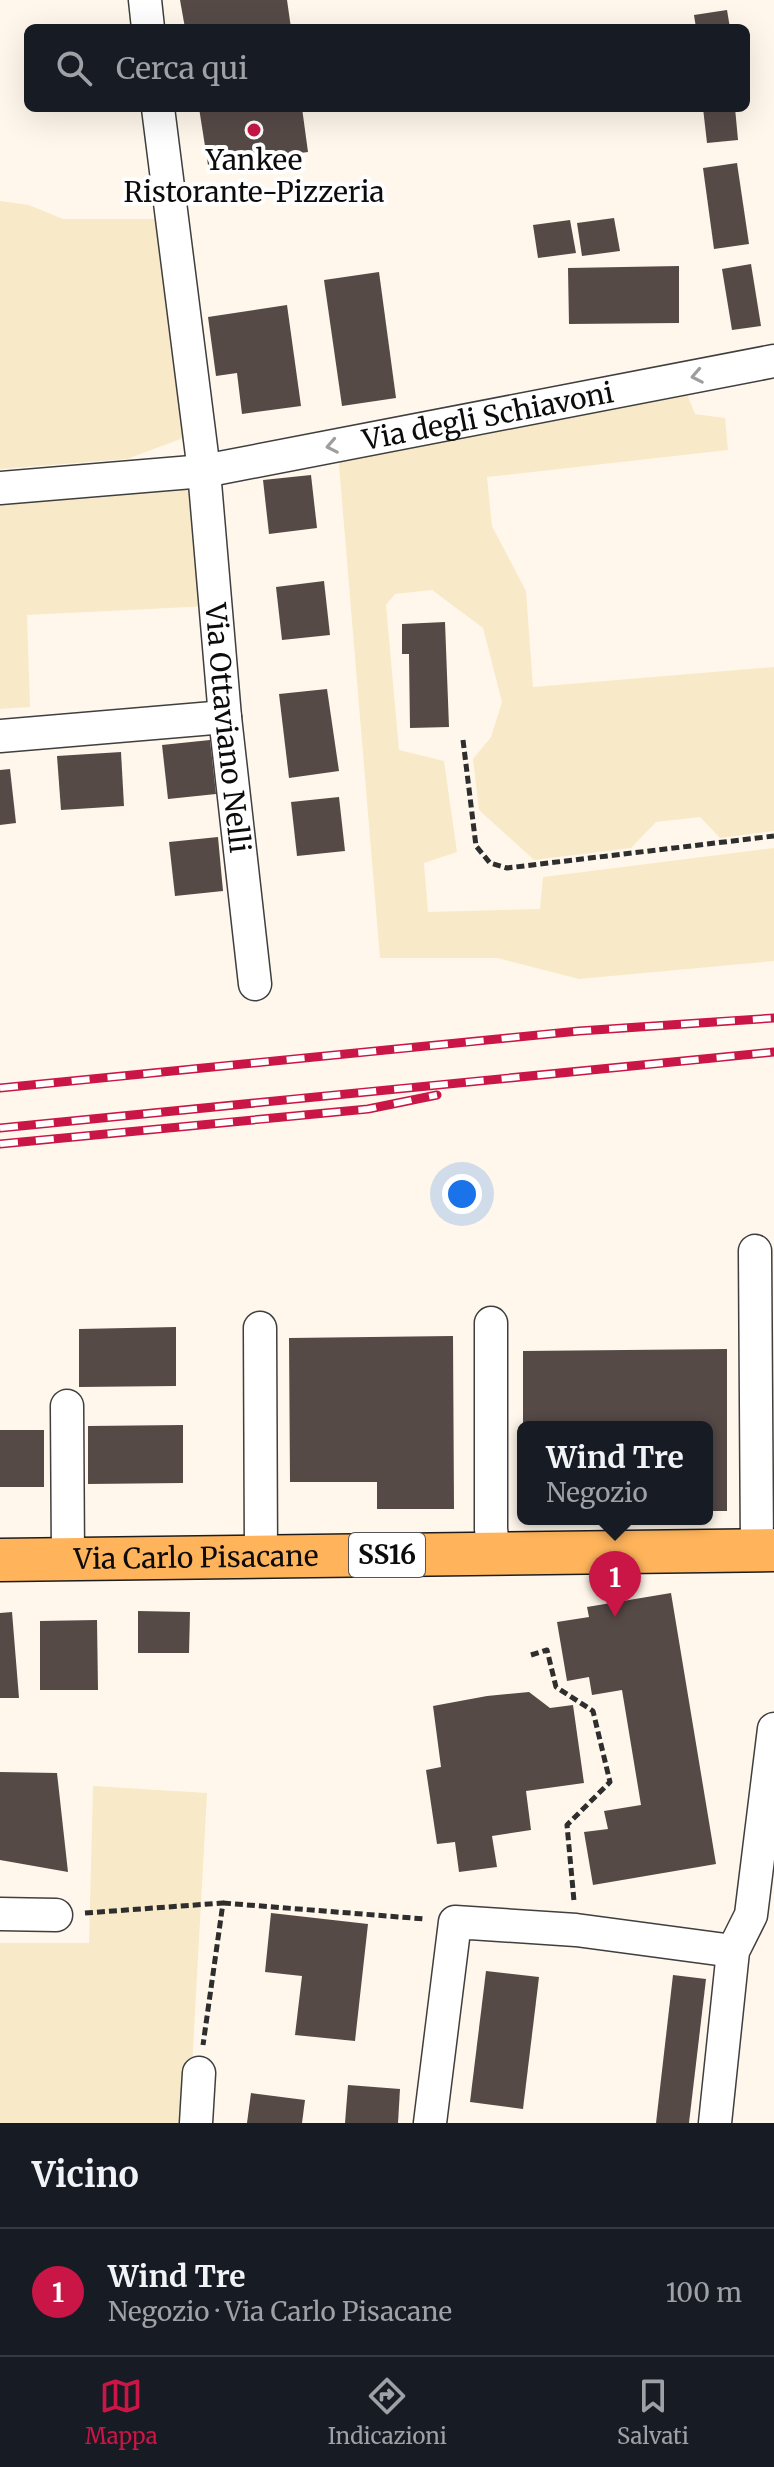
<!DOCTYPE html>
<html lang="it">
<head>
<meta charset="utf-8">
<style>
  body { margin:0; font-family:Merriweather,serif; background:#242831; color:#f1f3f6 }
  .you { position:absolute; left:462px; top:1194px; width:28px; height:28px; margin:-20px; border:6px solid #fff; border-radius:50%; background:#1a73e8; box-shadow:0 0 0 12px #1a73e833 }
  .badge { display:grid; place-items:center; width:52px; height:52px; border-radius:50%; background:#ca1646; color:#fff; font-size:26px; font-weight:700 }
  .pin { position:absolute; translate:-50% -66px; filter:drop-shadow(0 2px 4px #0008) }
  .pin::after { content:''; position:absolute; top:42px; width:28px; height:24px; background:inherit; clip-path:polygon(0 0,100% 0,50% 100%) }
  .popup { position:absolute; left:517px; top:1421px; width:196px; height:104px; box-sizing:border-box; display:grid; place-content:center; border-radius:12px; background:#171b24; filter:drop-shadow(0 2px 6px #0005); font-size:26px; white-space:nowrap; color:#9ea1a6 }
  .popup b { font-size:30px; color:#f1f3f6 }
  .popup::after { content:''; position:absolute; left:50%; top:100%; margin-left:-16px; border:16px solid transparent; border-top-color:#171b24 }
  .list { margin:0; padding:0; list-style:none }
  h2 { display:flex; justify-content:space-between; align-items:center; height:104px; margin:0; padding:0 32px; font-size:34px }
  h2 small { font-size:26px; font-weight:400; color:#9ea1a6 }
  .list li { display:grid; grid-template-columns:52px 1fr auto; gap:24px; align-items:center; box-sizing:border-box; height:128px; padding:0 32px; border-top:2px solid #363941 }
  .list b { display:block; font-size:30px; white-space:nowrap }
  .list p { margin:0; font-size:26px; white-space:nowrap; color:#9ea1a6 }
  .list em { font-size:26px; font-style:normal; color:#9ea1a6 }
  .icon { flex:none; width:44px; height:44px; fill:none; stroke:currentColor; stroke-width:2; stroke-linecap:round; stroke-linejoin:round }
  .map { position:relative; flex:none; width:774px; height:2123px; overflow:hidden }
  .search { position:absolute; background:#171b24; box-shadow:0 8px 32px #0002; left:24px; right:24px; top:24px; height:88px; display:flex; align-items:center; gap:20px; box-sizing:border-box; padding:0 28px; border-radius:12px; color:#9ea1a6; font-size:30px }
  .sheet { height:232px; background:#171b24 }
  nav { display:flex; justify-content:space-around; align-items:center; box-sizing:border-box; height:112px; border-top:2px solid #363941; background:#171b24; font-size:22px; color:#9ea1a6 }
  nav a { display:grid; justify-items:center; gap:4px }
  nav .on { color:#ca1646 }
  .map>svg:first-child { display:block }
  .farmland { fill:#f8eac8 }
  .building { fill:#564a47 }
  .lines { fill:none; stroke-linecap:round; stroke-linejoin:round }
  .minor-casing { stroke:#3f3f3f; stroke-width:35 }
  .major-casing { stroke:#1d1d1d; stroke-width:45 }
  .path { stroke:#2e2e2e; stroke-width:5; stroke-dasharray:8 4; stroke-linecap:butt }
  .minor { stroke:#fff; stroke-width:32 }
  .major { stroke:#ffb45b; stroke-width:42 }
  .rail-casing { stroke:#ca1646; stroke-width:9 }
  .rail { stroke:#fff; stroke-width:6; stroke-dasharray:18; stroke-linecap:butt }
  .oneway { stroke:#9e9e9e }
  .poi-dot { fill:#ca1646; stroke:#fff; stroke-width:3 }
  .labels { text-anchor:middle; stroke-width:8; stroke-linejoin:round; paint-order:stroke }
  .shield { fill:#fff; stroke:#555; stroke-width:2 }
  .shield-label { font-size:26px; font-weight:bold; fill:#0c0c0c }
  .poi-label { font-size:28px; fill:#0c0c0c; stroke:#fff }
  .street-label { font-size:28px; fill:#0c0c0c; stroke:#fff }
</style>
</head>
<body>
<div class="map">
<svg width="774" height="2123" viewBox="0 0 774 2123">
  <rect width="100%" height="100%" fill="#fff7eb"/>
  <!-- farmland -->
  <g class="farmland">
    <path d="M0 201 29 205 63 219H160L186 437 127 459 0 469Z"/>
    <path d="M687 394 695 414 725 418 728 450 487 477 492 526 526 591 533 687 774 667V831L720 838 700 817 656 822 631 848 534 860 479 810 473 759 491 737 502 702 483 628 432 590 395 594 386 605 399 750 444 761 457 852 424 863 428 912 540 909 543 877 774 848V961L579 979 497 958H380L338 453Z"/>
    <path d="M179 479 201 500 210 606 27 615 30 707 0 709V495Z"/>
    <path d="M93 1786 207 1793 189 2123H0V1943H89Z"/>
  </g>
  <!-- building -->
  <g class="building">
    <path d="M180 0H287L291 28H185Z"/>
    <path d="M727 10 730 28H696L694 15Z"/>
    <path d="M199 108H302L308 152 208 165Z"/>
    <path d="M703 108H735L738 140 707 143Z"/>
    <path d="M737 163 749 244 714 249 703 168Z"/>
    <path d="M614 218 620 251 582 256 577 223Z"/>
    <path d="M570 220 576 253 538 258 533 225Z"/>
    <path d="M751 264 761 326 732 330 722 269Z"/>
    <path d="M679 266V323L569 324 568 268Z"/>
    <path d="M379 272 396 398 342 406 324 280Z"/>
    <path d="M287 305 301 406 242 414 237 373 216 376 208 317Z"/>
    <path d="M311 475 317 528 269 534 263 480Z"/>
    <path d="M324 581 330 635 282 640 276 587Z"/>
    <path d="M445 622 449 727 410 728 409 654H402V624Z"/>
    <path d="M327 689 339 771 289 778 279 694Z"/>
    <path d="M210 740 216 794 168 799 162 745Z"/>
    <path d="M121 752 124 806 61 810 57 756Z"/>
    <path d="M10 769 16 823 0 825V770Z"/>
    <path d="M339 797 345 851 297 856 291 802Z"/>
    <path d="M218 837 223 891 175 896 169 842Z"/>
    <path d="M176 1327V1386L79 1387V1329Z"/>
    <path d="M453 1336 454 1509H377V1482H290L289 1338Z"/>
    <path d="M727 1349V1511H707V1427H523V1351Z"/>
    <path d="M183 1425V1483L88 1484V1426Z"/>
    <rect x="0" y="1430" width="44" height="57"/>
    <path d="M671 1593 716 1864 593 1885 584 1832 608 1829 604 1811 641 1805 622 1690 592 1695 589 1677 567 1681 557 1622 589 1617 587 1607Z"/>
    <path d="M138 1611 190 1612 189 1653H138Z"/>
    <path d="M12 1612 19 1698H0V1613Z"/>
    <path d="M97 1620 98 1690H40V1621Z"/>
    <path d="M529 1692 550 1708 573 1705 584 1783 526 1791 531 1830 492 1836 497 1867 459 1872 455 1842 437 1844 426 1770 441 1767 433 1706 487 1696Z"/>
    <path d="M0 1772 57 1773 68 1872 0 1860Z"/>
    <path d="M271 1913 368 1924 355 2041 295 2035 302 1976 265 1972Z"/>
    <path d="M486 1971 539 1977 523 2109 470 2102Z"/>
    <path d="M673 1975 706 1979 689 2123H656Z"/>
    <path d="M348 2085 400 2089 398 2123H345Z"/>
    <path d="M251 2093 305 2100 302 2123H247Z"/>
  </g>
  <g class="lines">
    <defs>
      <g id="minor">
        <path d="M145 0 148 28"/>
        <path id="s1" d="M158 108 204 471 225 717 255 984"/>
        <path id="s2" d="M0 488 204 471 774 361"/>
        <path d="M0 736 225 717"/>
        <path d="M755 1251 757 1550"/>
        <path d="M491 1323V1529L494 1554"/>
        <path d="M260 1328 261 1556"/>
        <path d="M67 1406 68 1559"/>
        <path d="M0 1914 56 1915"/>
        <path d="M196 2123 199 2073"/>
        <path d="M430 2123 455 1922 576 1930 733 1951"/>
        <path d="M715 2123 733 1951 751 1915 774 1729"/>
      </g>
      <g id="major">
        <path id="s3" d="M0 1560 774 1550"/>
      </g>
    </defs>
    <!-- minor casing -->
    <use href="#minor" class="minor-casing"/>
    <!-- major casing -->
    <use href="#major" class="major-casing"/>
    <!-- path -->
    <g class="path">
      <path d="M463 740 476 846 490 863 507 868 774 836"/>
      <path d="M531 1655 547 1650 556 1687 593 1711 610 1782 567 1825 574 1901"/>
      <path d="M223 1903 425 1919"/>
      <path d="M85 1913 223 1903 203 2045"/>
    </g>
    <!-- minor -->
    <use href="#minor" class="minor"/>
    <!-- major -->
    <use href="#major" class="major"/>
    <defs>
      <g id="rail">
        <path d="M0 1088 579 1031 774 1018"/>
        <path d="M0 1128 774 1052"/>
        <path d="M0 1144 368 1109 437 1095"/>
      </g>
    </defs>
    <!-- rail casing -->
    <use href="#rail" class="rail-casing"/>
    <!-- rail -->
    <use href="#rail" class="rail"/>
  </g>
  <!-- one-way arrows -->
  <defs><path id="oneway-chevron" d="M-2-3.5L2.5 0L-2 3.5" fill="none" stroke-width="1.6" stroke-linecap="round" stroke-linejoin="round" transform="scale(2)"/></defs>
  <g class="oneway">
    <use href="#oneway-chevron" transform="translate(697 376) rotate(169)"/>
    <use href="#oneway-chevron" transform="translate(332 446) rotate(169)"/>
  </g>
  <!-- markers -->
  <circle class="poi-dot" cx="254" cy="130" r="8"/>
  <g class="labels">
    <!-- shield labels -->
    <rect class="shield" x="349" y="1533" width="76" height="44" rx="6"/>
    <g class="shield-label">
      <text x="387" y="1564">SS16</text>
    </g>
    <!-- poi labels -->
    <g class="poi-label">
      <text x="254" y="170">Yankee<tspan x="254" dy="32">Ristorante-Pizzeria</tspan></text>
    </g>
    <!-- street labels -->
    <g class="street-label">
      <text dy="10" stroke="none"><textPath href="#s2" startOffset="494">Via degli Schiavoni</textPath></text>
      <text dy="10" stroke="none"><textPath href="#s1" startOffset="624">Via Ottaviano Nelli</textPath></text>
      <text dy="10" stroke="none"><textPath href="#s3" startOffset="196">Via Carlo Pisacane</textPath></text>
    </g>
  </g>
</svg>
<div class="you"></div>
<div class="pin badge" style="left:615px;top:1617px">1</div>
<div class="popup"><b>Wind Tre</b>Negozio</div>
<div class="search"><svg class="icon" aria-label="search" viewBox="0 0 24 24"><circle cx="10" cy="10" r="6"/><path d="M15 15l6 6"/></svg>Cerca qui</div>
</div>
<section class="sheet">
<h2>Vicino<small></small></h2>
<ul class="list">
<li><span class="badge">1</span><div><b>Wind Tre</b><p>Negozio · Via Carlo Pisacane</p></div><em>100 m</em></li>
</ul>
</section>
<nav>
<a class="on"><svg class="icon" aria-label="map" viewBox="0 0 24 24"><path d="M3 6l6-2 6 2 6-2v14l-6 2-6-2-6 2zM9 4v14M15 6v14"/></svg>Mappa</a>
<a><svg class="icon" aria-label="directions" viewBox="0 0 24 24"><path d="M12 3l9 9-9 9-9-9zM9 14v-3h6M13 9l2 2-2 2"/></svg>Indicazioni</a>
<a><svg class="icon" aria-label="saved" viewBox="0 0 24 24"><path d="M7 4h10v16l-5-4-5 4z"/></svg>Salvati</a>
</nav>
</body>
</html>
